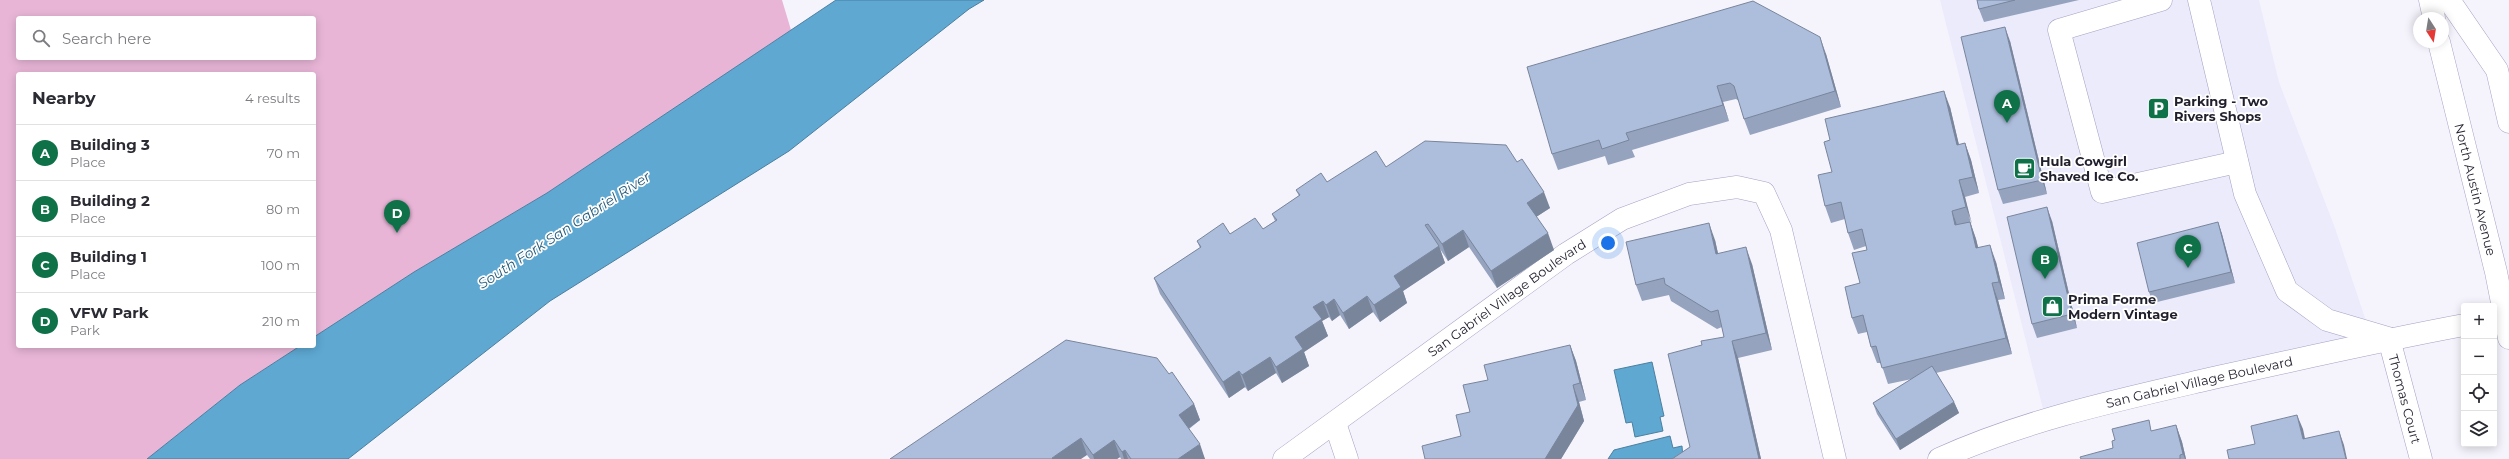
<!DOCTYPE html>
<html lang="en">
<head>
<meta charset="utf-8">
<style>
  body { margin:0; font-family:Montserrat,sans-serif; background:#f7f7f7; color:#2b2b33 }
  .controls { position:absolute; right:12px; bottom:12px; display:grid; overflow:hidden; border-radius:4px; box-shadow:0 2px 10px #0003 }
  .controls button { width:36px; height:36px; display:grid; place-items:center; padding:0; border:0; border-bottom:1px solid #e1e1e2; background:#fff; color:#2b2b33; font:20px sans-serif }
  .compass { position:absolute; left:2413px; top:12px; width:36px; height:36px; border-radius:50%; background:#fff; box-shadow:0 2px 10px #0003; rotate:168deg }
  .you { position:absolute; left:1608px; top:243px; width:14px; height:14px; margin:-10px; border:3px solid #fff; border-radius:50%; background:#1a73e8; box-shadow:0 0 0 6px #1a73e833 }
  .badge { display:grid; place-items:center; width:26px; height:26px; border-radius:50%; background:#0f7148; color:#fff; font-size:13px; font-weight:700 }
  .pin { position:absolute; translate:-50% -33px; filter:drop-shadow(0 1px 2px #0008) }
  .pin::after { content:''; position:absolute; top:21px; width:14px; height:12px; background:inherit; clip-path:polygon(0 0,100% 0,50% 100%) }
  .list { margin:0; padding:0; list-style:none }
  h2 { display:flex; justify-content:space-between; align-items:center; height:52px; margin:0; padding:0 16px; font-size:17px }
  h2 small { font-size:13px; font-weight:400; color:#7c7c81 }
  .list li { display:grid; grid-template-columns:26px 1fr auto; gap:12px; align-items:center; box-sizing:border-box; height:56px; padding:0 16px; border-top:1px solid #e1e1e2 }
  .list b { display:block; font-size:15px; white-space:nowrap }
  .list p { margin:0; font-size:13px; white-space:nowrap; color:#7c7c81 }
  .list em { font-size:13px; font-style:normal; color:#7c7c81 }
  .icon { flex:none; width:22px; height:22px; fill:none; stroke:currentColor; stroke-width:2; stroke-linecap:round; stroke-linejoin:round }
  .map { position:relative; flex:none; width:2509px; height:459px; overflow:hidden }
  .search { position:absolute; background:#fff; box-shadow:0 2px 10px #0003; left:16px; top:16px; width:300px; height:44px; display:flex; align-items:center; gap:10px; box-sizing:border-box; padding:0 14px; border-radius:4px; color:#7c7c81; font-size:15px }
  .panel { position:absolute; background:#fff; box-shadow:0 2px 10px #0003; left:16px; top:72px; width:300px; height:276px; border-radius:4px }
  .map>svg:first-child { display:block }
  .built { fill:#ebebfc }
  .green { fill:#e8b5d7; fill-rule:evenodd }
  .water { fill:#5ea8d2; stroke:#4b7fa0 }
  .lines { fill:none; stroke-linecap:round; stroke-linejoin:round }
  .minor-casing { stroke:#a4a2c3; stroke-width:23 }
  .major-casing { stroke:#a4a2c3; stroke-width:23 }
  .minor { stroke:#fff; stroke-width:22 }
  .major { stroke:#fff; stroke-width:22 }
  .wall { fill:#95a3be }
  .shaded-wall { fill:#79859b }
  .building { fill:#adbedd; stroke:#79859b }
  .labels { text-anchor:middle; stroke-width:3.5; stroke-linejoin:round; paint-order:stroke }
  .poi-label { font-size:13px; font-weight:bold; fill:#201f2c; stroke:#fff; text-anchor:start }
  .street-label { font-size:13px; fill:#201f2c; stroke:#fff }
  .water-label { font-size:14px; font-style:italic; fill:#255c7b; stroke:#fff }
</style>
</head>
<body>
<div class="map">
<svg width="2509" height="459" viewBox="0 0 2509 459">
  <rect width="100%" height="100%" fill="#f5f4fc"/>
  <!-- built -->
  <path class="built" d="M1940 0H2259L2279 82 2335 228 2376 351 2043 409Z"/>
  <!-- green -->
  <path class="green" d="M0 0H782L791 30 547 193 414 272 314 337V74H18V346H300L240 385 147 459H0ZM18 18H314V58H18Z"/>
  <!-- water -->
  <g class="water">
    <path d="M836 0H984L969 9 789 151 550 301 348 459H147L240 385 300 346H314V337L414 272 547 193Z"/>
    <path d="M1652 362 1664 416 1660 417 1663 431 1635 437 1632 422 1626 423 1614 370Z"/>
    <path d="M1670 436 1673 448 1682 446 1683 459H1608L1614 450Z"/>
  </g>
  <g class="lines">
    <defs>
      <g id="minor">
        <path d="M2161 0 2059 30 2102 192 2237 162"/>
        <path d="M2199 0 2245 194 2287 291 2327 320 2388 338"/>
        <path d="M2449 0 2497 70 2509 122"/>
        <path id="s1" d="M2389 339 2421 459"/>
        <path d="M1335 423 1347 459"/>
        <path id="s2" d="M1284 459 1566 254 1622 219 1689 194 1737 187 1764 193 1781 230 1835 459"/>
        <path id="s3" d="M1939 459C2025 420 2118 400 2209 379 2294 360 2378 341 2464 325"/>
      </g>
      <g id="major">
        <path d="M2430 0 2434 18"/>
        <path id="s4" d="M2439 42 2496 272 2509 338"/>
      </g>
    </defs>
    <!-- minor casing -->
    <use href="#minor" class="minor-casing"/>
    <!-- major casing -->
    <use href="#major" class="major-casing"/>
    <!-- minor -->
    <use href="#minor" class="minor"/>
    <!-- major -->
    <use href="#major" class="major"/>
  </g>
  <!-- wall -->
  <g class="wall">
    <path d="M1977 0H2079L1984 22 1979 9Z"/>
    <path d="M1753 1 1826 54 1841 107 1750 135 1744 119 1739 101 1736 99 1723 102 1729 121 1632 150 1635 157 1608 165 1605 156 1558 170 1552 154Z"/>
    <path d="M2010 41 2047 194 2003 204 1998 190Z"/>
    <path d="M1950 107 1959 145 1965 143 1971 160 1979 193 1965 197 1971 224 1976 239 1978 247 1996 262 2005 299 1998 300 2012 354 1936 373 1954 402 1959 413 1900 450 1877 414 1873 403 1912 379 1888 384 1881 363H1877L1871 347 1867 332 1858 334 1852 318 1867 250 1866 246 1854 250 1848 233 1845 219 1831 223 1825 206 1832 172Z"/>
    <path d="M1517 162 1550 208 1536 217 1554 250 1497 288 1469 247 1448 261 1440 249 1445 263 1403 291 1407 303 1380 322 1373 312 1349 329 1340 315 1332 321 1329 317 1322 321 1328 336 1304 352 1309 366 1282 383 1276 373 1248 391 1245 387 1229 398 1160 294 1154 278 1200 248 1197 241 1230 234 1263 229 1275 221 1272 214 1299 196 1296 190 1327 182 1386 167Z"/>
    <path d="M2052 221 2077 328 2037 338 2032 324Z"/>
    <path d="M2218 222 2222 234 2235 283 2153 303 2149 292Z"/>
    <path d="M1715 240 1718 254 1752 264 1772 350 1738 358 1761 459H1672L1690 447 1702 345 1724 337 1722 327 1717 329 1671 301 1669 295 1642 301 1636 285Z"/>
    <path d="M1570 345 1576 361 1586 400 1579 402 1584 421 1561 459H1425L1461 436 1470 412 1488 380Z"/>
    <path d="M1169 374 1194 404 1200 420 1189 429 1205 459H1121L1120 457 1117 459H1090L1087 455 890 459Z"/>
    <path d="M2176 425 2182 442 2186 459H2081L2113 448 2153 431Z"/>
  </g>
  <!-- shaded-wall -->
  <g class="shaded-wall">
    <path d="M2005 27 2010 41 2047 194 2042 180Z"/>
    <path d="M1820 37 1826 54 1841 107 1835 91Z"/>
    <path d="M1717 86 1723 102 1729 121 1723 105Z"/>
    <path d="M1944 91 1950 107 1963 162 1957 145Z"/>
    <path d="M1965 143 1971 160 1979 193 1973 177Z"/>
    <path d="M1959 180 1965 197 1972 224 1966 207Z"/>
    <path d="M1544 192 1550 208 1533 219 1527 203Z"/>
    <path d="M2047 207 2052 221 2077 328 2072 314Z"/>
    <path d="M1952 211 1958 228 1955 225Z"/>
    <path d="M1970 222 1976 239 1982 264 1976 248Z"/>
    <path d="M2218 222 2222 234 2235 283 2231 272Z"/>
    <path d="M1709 223 1715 240 1722 271 1716 254Z"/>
    <path d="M1463 230 1469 247 1448 261 1442 244Z"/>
    <path d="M1548 233 1554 250 1497 288 1491 271Z"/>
    <path d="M1990 245 1996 262 2005 299 1999 282Z"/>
    <path d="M1439 246 1445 263 1403 291 1407 303 1380 322 1374 305 1394 276Z"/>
    <path d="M1746 247 1752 264 1772 350 1766 333Z"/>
    <path d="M1992 283 1998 300 2012 354 2006 338Z"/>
    <path d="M1367 296 1373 312 1349 329 1343 313Z"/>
    <path d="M1334 299 1340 315 1332 321 1326 305Z"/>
    <path d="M1323 301 1329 317 1322 321 1328 336 1304 352 1309 366 1282 383 1276 367 1313 307Z"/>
    <path d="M1732 341 1738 358 1761 459H1759Z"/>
    <path d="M1570 345 1576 361 1586 400 1580 383Z"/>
    <path d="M1270 357 1276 373 1248 391 1242 375Z"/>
    <path d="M1239 371 1245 387 1229 398 1223 382Z"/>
    <path d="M1573 385 1579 402 1584 421 1561 459H1545Z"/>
    <path d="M1954 402 1959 413 1900 450 1896 439Z"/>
    <path d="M1194 404 1200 420 1185 431 1179 415Z"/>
    <path d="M2297 415 2303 429 2308 453 2303 439Z"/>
    <path d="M2176 425 2182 442 2186 459H2185L2183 454Z"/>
    <path d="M2339 431 2344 445 2347 459H2346Z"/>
    <path d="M1081 438 1087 455 1081 459H1052V458Z"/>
    <path d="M1114 440 1120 457 1117 459H1094L1093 455Z"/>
    <path d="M1200 444 1205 459H1178Z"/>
    <path d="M1125 450 1128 459H1124L1122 452Z"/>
  </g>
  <!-- building -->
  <g class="building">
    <path d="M1977 0H2015L1979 9Z"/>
    <path d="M1753 1 1820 37 1835 91 1744 119 1734 86 1730 83 1717 86 1723 105 1626 133 1629 140 1602 149 1599 140 1552 154 1527 67Z"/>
    <path d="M2005 27 2042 180 1998 190 1961 37Z"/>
    <path d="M1944 91 1957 145 1965 143 1973 177 1959 180 1966 207 1952 211 1955 225 1970 222 1976 248 1990 245 1999 282 1992 283 2006 338 1882 368 1876 346 1871 347 1863 315 1852 318 1845 287 1860 283 1852 253 1867 250 1862 229 1848 233 1841 202 1825 206 1818 175 1832 172 1824 142 1830 140 1825 119Z"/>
    <path d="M1425 141 1506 145 1517 162 1522 159 1544 192 1527 203 1548 233 1491 271 1463 230 1442 244 1428 224 1425 225 1439 246 1394 276 1401 287 1374 305 1367 296 1343 313 1334 299 1326 305 1323 301 1313 307 1322 319 1295 337 1303 349 1276 367 1270 357 1242 375 1239 371 1223 382 1154 278 1201 247 1197 241 1223 223 1230 234 1255 218 1263 229 1277 220 1272 214 1300 195 1296 190 1321 173 1327 182 1376 151 1386 167Z"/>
    <path d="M2047 207 2072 314 2032 324 2007 217Z"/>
    <path d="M2218 222 2231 272 2149 292 2137 243Z"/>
    <path d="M1709 223 1716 254 1746 247 1766 333 1732 341 1759 459H1672L1690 447 1668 354 1702 345 1701 341 1724 337 1718 310 1711 312 1665 284 1664 278 1636 285 1626 242Z"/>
    <path d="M1066 340 1157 358 1169 374 1172 372 1194 404 1179 415 1200 444 1178 459H1131L1125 450 1122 452 1114 440 1093 455 1081 438 1052 458 1053 459H890Z"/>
    <path d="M1570 345 1580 383 1573 385 1578 405 1545 459H1425L1422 446 1461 436 1456 415 1470 412 1463 385 1488 380 1484 365Z"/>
    <path d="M1932 366 1954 402 1896 439 1873 403Z"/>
    <path d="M2297 415 2303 439 2339 431 2346 459H2229L2227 450 2255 444 2251 426Z"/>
    <path d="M2149 420 2151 431 2176 425 2183 454 2180 455V459H2081L2080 457 2113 448 2112 441 2115 440 2112 429Z"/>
  </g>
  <!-- icons -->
  <defs>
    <symbol id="parking-square" viewBox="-11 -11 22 22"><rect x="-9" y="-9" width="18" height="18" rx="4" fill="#0f7148" stroke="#fff"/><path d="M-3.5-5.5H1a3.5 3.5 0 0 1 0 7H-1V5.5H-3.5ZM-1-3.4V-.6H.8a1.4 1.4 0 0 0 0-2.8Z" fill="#fff"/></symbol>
    <symbol id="cafe-square" viewBox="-11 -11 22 22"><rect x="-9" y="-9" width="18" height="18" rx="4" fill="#0f7148" stroke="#fff"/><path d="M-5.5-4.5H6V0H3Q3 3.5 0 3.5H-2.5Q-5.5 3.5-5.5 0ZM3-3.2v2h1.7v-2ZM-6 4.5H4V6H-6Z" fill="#fff"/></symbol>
    <symbol id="shop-square" viewBox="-11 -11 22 22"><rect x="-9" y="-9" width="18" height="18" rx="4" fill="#0f7148" stroke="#fff"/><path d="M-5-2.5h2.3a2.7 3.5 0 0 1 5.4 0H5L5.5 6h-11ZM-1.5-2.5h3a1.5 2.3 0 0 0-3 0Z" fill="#fff"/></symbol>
  </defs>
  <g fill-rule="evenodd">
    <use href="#parking-square" x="2146" y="96" width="25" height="25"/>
    <use href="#cafe-square" x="2012" y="156" width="25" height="25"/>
    <use href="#shop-square" x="2040" y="294" width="25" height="25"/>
  </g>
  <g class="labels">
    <!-- poi labels -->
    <g class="poi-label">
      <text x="2174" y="106">Parking - Two<tspan x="2174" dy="15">Rivers Shops</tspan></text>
      <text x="2040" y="166">Hula Cowgirl<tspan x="2040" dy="15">Shaved Ice Co.</tspan></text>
      <text x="2068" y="304">Prima Forme<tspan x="2068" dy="15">Modern Vintage</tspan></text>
    </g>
    <!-- street labels -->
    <g class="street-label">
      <text dy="5" stroke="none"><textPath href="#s4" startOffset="152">North Austin Avenue</textPath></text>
      <text dy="5" stroke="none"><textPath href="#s2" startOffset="275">San Gabriel Village Boulevard</textPath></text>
      <text dy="5" stroke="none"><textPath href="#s3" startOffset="272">San Gabriel Village Boulevard</textPath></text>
      <text dy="5" stroke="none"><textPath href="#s1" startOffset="62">Thomas Court</textPath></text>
    </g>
    <!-- water labels -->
    <g class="water-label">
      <text transform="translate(564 230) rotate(-33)" y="5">South Fork San Gabriel River</text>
    </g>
  </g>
</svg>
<div class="controls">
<button>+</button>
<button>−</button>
<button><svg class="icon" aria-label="locate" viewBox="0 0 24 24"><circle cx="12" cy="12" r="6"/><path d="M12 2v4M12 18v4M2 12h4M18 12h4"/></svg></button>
<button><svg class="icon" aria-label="layers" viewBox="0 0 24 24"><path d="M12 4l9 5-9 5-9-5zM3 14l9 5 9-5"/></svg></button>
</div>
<svg class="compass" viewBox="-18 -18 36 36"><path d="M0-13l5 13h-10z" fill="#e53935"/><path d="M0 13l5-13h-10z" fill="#7c7c81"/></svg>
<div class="you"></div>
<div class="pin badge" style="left:2007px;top:123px">A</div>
<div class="pin badge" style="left:2045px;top:279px">B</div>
<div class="pin badge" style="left:2188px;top:268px">C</div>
<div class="pin badge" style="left:397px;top:233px">D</div>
<div class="search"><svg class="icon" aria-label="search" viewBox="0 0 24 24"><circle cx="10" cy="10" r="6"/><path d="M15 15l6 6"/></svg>Search here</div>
<section class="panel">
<h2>Nearby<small>4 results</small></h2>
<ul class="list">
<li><span class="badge">A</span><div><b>Building 3</b><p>Place</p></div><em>70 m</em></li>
<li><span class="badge">B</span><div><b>Building 2</b><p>Place</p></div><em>80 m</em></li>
<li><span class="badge">C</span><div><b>Building 1</b><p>Place</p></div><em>100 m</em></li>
<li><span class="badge">D</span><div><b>VFW Park</b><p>Park</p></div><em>210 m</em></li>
</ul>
</section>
</div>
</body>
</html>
